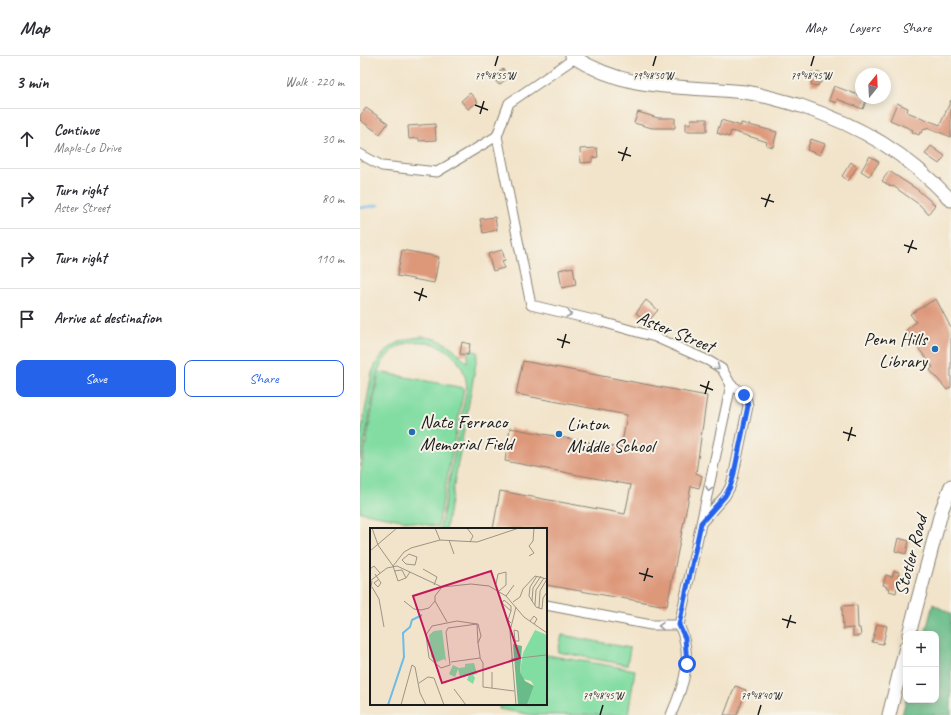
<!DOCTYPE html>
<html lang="en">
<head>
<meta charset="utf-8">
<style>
  body { margin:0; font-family:Caveat,sans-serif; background:#f7f7f7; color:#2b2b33 }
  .controls { position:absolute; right:12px; bottom:12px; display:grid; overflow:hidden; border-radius:8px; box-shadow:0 2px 10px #0003 }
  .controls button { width:36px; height:36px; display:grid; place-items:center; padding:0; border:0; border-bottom:1px solid #e1e1e2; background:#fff; color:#2b2b33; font:20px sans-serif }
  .compass { position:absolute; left:495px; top:12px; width:36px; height:36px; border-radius:50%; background:#fff; box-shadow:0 2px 10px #0003; rotate:18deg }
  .stop { position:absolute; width:12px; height:12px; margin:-9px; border:3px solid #2563eb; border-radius:50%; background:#fff }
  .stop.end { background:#2563eb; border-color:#fff; box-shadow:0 1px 4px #0008 }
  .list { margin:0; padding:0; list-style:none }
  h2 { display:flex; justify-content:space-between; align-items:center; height:52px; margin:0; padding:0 16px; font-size:17px }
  h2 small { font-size:13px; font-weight:400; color:#7c7c81 }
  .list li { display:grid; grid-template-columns:26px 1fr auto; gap:12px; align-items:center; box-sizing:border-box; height:60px; padding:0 16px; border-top:1px solid #e1e1e2 }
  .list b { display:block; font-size:15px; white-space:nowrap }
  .list p { margin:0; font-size:13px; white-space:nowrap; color:#7c7c81 }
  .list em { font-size:13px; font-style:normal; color:#7c7c81 }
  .actions { display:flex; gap:8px; padding:12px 16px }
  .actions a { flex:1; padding:9px 0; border:1px solid #2563eb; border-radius:8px; text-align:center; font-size:14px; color:#2563eb }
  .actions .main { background:#2563eb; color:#fff }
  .icon { flex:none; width:22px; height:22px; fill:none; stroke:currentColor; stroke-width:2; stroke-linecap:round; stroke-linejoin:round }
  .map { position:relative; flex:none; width:591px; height:659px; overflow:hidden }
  header { display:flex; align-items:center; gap:24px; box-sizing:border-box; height:56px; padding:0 20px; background:#fff; border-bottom:1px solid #e1e1e2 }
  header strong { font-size:19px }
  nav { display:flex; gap:22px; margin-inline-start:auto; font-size:14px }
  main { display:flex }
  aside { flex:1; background:#fff }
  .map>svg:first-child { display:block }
  .green { fill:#82dda3; stroke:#4f7c60 }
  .forest { fill:#69bc89; stroke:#426c52 }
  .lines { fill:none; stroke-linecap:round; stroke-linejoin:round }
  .stream { stroke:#6dbbe7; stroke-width:2.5 }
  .building { fill:#dd9779 }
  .street-casing { stroke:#878073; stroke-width:11 }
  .secondary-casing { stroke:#878073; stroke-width:15 }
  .street { stroke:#fff; stroke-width:9 }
  .secondary { stroke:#fff; stroke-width:13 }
  .oneway { stroke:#999 }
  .route { stroke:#2563eb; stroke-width:5 }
  .ticks { fill:none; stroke:#1c1c1c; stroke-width:1.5 }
  .poi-dot { fill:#1f6fb2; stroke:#f7f3e8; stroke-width:1.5 }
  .labels { text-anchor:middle; stroke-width:4; stroke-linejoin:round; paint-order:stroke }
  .street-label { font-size:19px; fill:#1c1c1c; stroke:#f7f3e8 }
  .poi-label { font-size:19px; fill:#1c1c1c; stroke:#f7f3e8; text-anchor:start }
  .inset-river { fill:none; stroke:#6dbbe7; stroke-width:2 }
  .inset-road { fill:none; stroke:#9c9484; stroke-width:1 }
  .view { fill:#c2185b; fill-opacity:0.15; stroke:#c2185b; stroke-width:2 }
  .inset-edge { fill:none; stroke:#1c1c1c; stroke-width:2 }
  .ticks-label { font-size:10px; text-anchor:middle; fill:#1c1c1c; stroke:#f7f3e8; stroke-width:4; stroke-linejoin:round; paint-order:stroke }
</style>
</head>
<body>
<header>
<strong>Map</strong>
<nav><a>Map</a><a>Layers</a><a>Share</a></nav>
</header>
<main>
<aside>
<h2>3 min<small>Walk · 220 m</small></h2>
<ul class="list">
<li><svg class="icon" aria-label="ahead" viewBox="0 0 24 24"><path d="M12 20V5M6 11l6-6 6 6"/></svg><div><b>Continue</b><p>Maple-Lo Drive</p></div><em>30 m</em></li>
<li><svg class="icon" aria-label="right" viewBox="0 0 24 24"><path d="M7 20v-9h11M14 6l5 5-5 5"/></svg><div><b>Turn right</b><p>Aster Street</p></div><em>80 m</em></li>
<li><svg class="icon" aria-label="right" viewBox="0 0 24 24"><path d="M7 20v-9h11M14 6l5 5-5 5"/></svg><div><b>Turn right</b></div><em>110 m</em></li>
<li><svg class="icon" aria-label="arrive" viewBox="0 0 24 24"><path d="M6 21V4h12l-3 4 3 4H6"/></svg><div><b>Arrive at destination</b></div></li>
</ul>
<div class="actions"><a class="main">Save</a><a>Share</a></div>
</aside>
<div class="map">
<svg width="591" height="659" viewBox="0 0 591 659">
  <rect width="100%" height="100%" fill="#f7f3e8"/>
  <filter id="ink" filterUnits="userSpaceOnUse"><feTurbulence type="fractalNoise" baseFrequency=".025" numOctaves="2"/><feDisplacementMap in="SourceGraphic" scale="8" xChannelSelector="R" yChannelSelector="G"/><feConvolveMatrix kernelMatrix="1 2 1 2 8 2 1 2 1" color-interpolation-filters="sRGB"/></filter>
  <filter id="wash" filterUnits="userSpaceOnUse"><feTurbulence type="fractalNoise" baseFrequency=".012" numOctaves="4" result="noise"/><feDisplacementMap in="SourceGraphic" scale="16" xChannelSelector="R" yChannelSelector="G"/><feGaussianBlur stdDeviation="0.9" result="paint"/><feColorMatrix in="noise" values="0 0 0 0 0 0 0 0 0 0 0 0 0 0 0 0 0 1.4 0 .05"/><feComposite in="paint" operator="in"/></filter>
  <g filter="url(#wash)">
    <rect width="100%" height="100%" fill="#f2e4ca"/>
    <!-- green -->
    <g class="green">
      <path d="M62 281C75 281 88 287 98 297 101 300 103 304 107 306L109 294 118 296 86 473H80L107 332C104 280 34 267 17 318L0 410V383L12 317C20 295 38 282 62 281Z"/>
      <path d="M19 316 104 332 78 471 0 456V420Z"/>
      <path d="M202 579 270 592 267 609 198 596Z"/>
      <path d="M186 599 275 614 268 659H173L139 653 140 648H186Z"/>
    </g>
    <!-- forest -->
    <path class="forest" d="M573 548 591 558V659H542L546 644H576V578H565Z"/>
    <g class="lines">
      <!-- stream -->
      <path class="stream" d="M0 152 19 149"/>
    </g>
    <g id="blocks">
      <!-- building -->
      <g class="building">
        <path d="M143 13 149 21 139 29 133 21Z"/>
        <path d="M451 16 461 17V27H459L458 30 451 29 452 26H450Z"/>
        <path d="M474 30 501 40V42H507L503 53 477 43 476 47 469 44Z"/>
        <path d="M110 37 118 46 108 53 101 45Z"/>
        <path d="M591 44V81L567 71 566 73 564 72 562 77 560 76 559 79 552 76 553 74 530 64 537 47 548 52 547 56 580 69Z"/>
        <path d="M6 52 28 67 20 78 0 64V60Z"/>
        <path d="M278 56 298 62H315V72H292L274 67Z"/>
        <path d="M331 63H347V75H326V67L331 68Z"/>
        <path d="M361 64 381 70V67L417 76 413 91 406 89 407 86 398 83 371 75 369 81 357 77Z"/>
        <path d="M75 68 76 84 59 85V82L49 83 48 70Z"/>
        <path d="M451 83 465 88 460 99 447 94Z"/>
        <path d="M571 90 585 100 579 108 565 98Z"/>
        <path d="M237 92 238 101 232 102V106L221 107 220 93Z"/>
        <path d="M510 100 519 106 509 120 501 115Z"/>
        <path d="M491 106 497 111 488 125 482 120Z"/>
        <path d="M529 115 558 134 575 149 568 158 560 149 533 130 532 131 522 125Z"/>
        <path d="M135 161 137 174 123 177 120 163Z"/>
        <path d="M42 194 79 201 74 227 37 220Z"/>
        <path d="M142 194 145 204 142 205 144 212 133 215 128 198Z"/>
        <path d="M213 211 216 229 202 232 199 214Z"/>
        <path d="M576 243 591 272V331L587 334 570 314 573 311 545 275 556 266 550 258Z"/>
        <path d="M286 244 298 254 288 266 276 257Z"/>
        <path d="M102 286 110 288 108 299 100 298Z"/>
        <path d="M163 305 347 340 336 417 342 420 339 432 331 430 307 550 186 529V473H133L140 435 265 458 271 429 145 405 150 372 261 392 267 359 156 338Z"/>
        <path d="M538 482 549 485 546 498 535 495Z"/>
        <path d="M534 515 539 516 538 520 542 521 539 532 537 531 536 537 529 535 530 532H526V530L523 529 526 519 532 521Z"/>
        <path d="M497 549 498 572H500L501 580H493V572L483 573 482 550Z"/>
        <path d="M517 568 527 570 523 588 512 586Z"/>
        <path d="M375 630 386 634 377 659H364Z"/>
      </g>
    </g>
  </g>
  <g filter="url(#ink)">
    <use href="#blocks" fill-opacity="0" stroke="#878073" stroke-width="1"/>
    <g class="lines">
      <defs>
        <g id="street">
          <path d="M0 98 22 110 77 116 137 80"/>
          <path d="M342 466 365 440 370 431 373 422 388 350C387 339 380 334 371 329"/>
          <path d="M186 549 291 569H319L371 329 362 313 349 305 295 281 242 266 171 249 137 80 149 47 215 2"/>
          <path d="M311 659C324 629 334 601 319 569"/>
        </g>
        <g id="secondary">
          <path d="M212 0C269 37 322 29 385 36 404 39 423 45 441 50 503 71 546 97 591 144"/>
          <path d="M549 578 582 453 591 430"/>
          <path d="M529 659 546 591"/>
        </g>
      </defs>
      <!-- street casing -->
      <use href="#street" class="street-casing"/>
      <!-- secondary casing -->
      <use href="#secondary" class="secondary-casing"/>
      <!-- street -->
      <use href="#street" class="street"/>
      <!-- secondary -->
      <use href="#secondary" class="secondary"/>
    </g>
    <!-- one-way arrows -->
    <defs><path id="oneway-chevron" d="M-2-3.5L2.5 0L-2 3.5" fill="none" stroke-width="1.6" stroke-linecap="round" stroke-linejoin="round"/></defs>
    <g class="oneway">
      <use href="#oneway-chevron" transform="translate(209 258) rotate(14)"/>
      <use href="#oneway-chevron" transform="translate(357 311) rotate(37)"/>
      <use href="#oneway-chevron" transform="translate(349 433) rotate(102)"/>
      <use href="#oneway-chevron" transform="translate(301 570) rotate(-179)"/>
    </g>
  </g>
  <g class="lines" filter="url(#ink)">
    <!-- route -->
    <path class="route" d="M327 608 325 582 319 569 341 467 365 440 370 431 373 422 388 350 387 344 384 339"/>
  </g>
  <!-- ticks -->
  <path class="ticks" d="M135 10 138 0M293 10 296 0M451 10 454 0M115 49 128 54M120 58 124 45M258 96 271 100M262 105 267 91M401 142 414 146M405 151 410 138M544 189 557 193M548 197 553 184M54 236 67 241M59 245 63 232M197 283 210 287M202 292 206 278M340 329 353 334M345 338 349 325M483 376 496 380M488 385 492 371M279 517 293 521M284 525 288 512M422 563 436 567M427 572 431 559M240 659 243 649M398 659 401 649"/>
  <!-- markers -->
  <g class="poi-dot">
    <circle cx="575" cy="293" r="4"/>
    <circle cx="52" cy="376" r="4"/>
    <circle cx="199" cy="378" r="4"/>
  </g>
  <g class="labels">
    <!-- street labels -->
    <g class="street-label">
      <text transform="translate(316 275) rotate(22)" y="7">Aster Street</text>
      <text transform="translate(550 499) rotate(-75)" y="7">Stotler Road</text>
    </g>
    <!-- poi labels -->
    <g class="poi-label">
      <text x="567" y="289" text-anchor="end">Penn Hills<tspan x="567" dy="22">Library</tspan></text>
      <text x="60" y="372">Nate Ferraco<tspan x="60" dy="22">Memorial Field</tspan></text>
      <text x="207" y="374">Linton<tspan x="207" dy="22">Middle School</tspan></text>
    </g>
  </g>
  <!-- overview -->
  <g transform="translate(10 472)">
    <rect width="177" height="177" fill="#f2e4ca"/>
    <path d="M72 102 76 133 74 131 67 134 61 129 59 107 64 103ZM165 102 177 107V177H157L164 158 161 153 153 151 150 144 153 125ZM104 135 107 146 103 147 105 150 103 156 97 152 99 147 90 149 88 141 85 149 79 146 83 137 89 140 103 138 95 139V136Z" fill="#82dda3"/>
    <path d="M143 116 152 118 150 144 155 153 164 158 157 177H148Z" fill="#69bc89"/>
    <path class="inset-river" d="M18 177 34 129 33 105 40 99 42 92 52 87"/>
    <path class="inset-road" d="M2 0 8 17 23 38 34 24 41 20 70 12 107 14 149 0M65 0 70 12M97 0 103 8 100 14M79 12 84 26M0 23 27 0M159 28 164 25 159 18 163 13 164 0M36 36 32 32 39 26 47 29 45 37 36 36M23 38 28 53 36 50 40 44M0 41 4 38 10 45M53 41 67 49 64 57M24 43 32 42 36 50M5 46 11 55 8 59 4 55 8 52M167 48 160 59 159 68 166 79 172 81 173 70 177 64M0 53 17 40 27 38 72 59 101 56 119 58 136 68 154 89 177 105M126 56 128 46 136 44V57L129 63M2 59 9 71 14 99M72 59 65 68V73L77 94M0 65 2 53M136 68 144 57M34 73 44 81 51 82 59 80 65 73M162 73 163 60 171 48M143 74 150 69 153 61 165 48 177 51M165 77 166 62 174 50M146 79 140 103 146 177M169 80 170 63 177 51M141 83V78L134 72 132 75 141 83 138 92 141 95M160 93 164 88 167 91 164 96M144 102 148 103 149 113H145ZM110 130 113 135V159L144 163M141 131 176 127M81 134 110 130V128L108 115 107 96 87 93 62 98 56 107 59 130 71 140 80 137 76 104 78 100 107 96H108L111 108 108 115M42 137 45 139 50 165 56 177M122 144V160M49 155 58 149 64 150 74 177M84 161 96 177M31 177 42 137"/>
    <path class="view" d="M121 43 150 130 72 155 43 68Z"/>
    <rect width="177" height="177" class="inset-edge"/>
  </g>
  <g class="ticks-label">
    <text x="135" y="23">79°48'55"W</text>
    <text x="293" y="23">79°48'50"W</text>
    <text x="451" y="23">79°48'45"W</text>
    <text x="243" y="643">79°48'45"W</text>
    <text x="401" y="643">79°48'40"W</text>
  </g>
</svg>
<div class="controls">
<button>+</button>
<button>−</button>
</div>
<svg class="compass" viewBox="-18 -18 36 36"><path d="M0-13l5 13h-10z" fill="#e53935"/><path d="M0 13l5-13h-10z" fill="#7c7c81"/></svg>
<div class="stop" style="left:327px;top:608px"></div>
<div class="stop end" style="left:384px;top:339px"></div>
</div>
</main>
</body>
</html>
